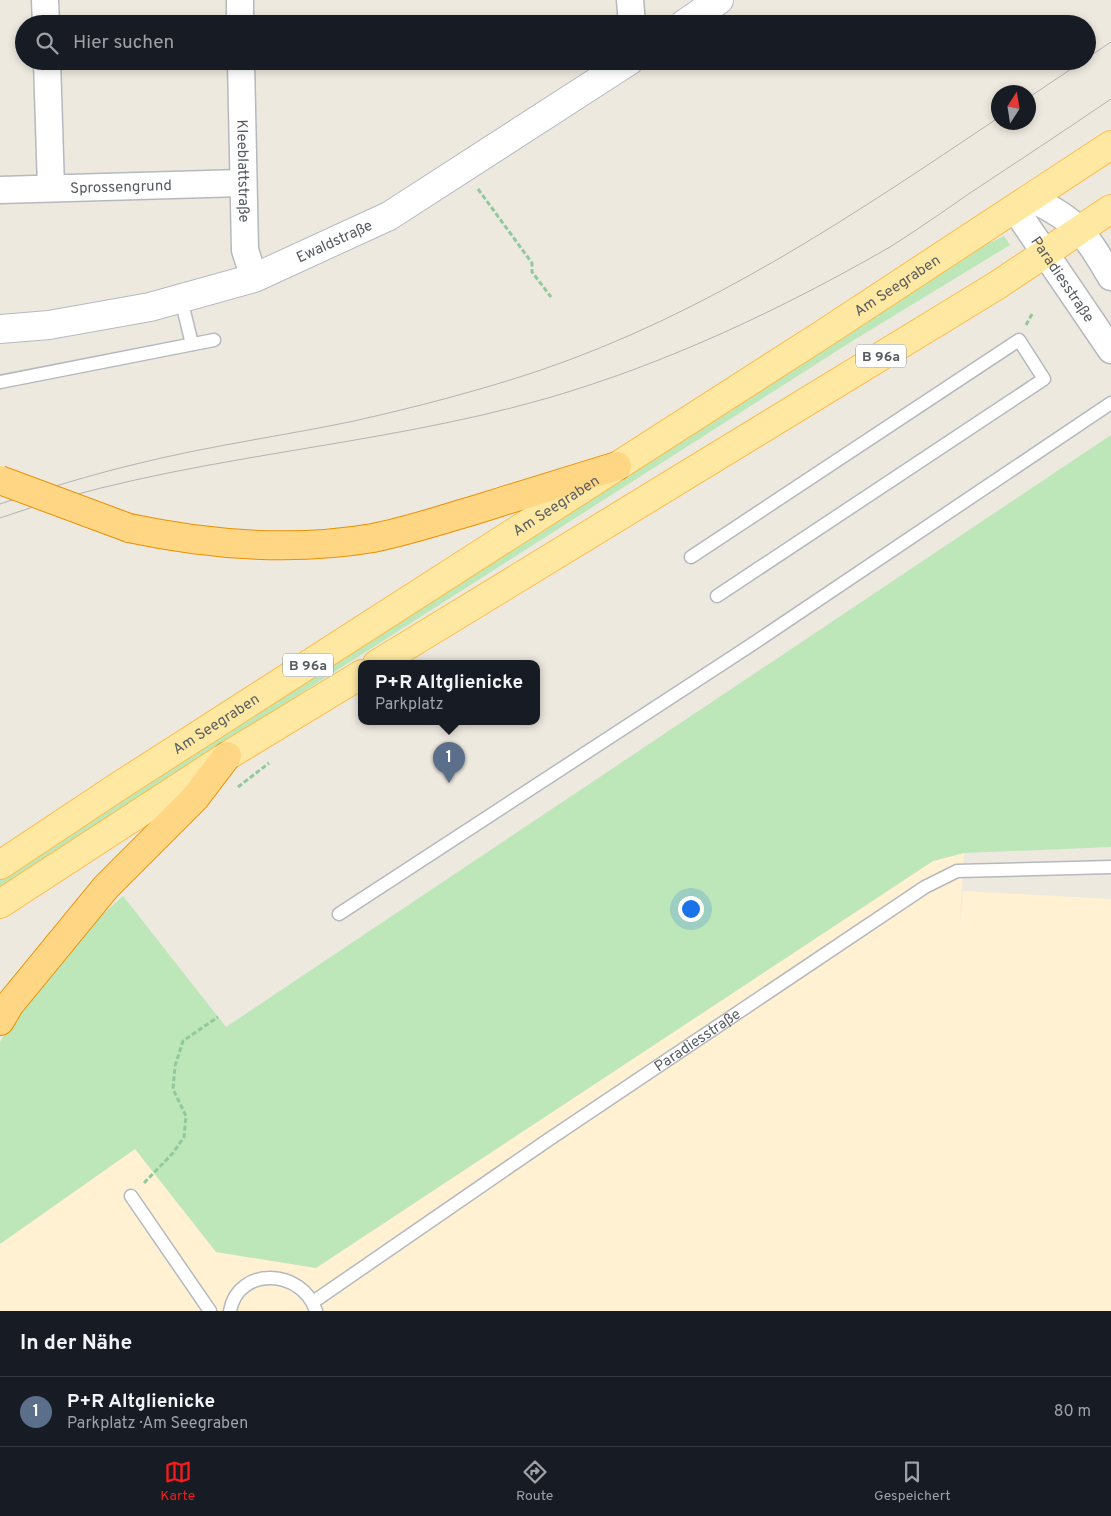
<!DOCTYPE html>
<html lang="de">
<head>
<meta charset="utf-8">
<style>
  body { margin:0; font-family:Overpass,sans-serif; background:#242831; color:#f1f3f6 }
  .compass { position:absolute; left:991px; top:85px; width:45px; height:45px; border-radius:50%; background:#171b24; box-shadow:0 2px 8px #0003; rotate:12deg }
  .you { position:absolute; left:690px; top:908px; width:18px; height:18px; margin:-12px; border:4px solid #fff; border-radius:50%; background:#1a73e8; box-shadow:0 0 0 8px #1a73e833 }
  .badge { display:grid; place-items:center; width:32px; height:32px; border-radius:50%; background:#f71b1b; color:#fff; font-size:16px; font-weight:700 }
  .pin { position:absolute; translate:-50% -41px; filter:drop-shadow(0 1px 2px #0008) }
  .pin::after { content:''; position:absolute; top:26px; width:18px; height:15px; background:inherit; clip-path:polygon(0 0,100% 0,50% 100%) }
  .popup { position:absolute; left:358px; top:660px; width:182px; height:65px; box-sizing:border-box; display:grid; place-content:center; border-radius:10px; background:#171b24; filter:drop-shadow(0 1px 4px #0005); font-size:16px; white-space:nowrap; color:#9ea1a6 }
  .popup b { font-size:19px; color:#f1f3f6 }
  .popup::after { content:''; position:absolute; left:50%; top:100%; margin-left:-10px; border:10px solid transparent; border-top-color:#171b24 }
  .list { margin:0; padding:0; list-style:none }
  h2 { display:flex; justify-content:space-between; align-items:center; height:65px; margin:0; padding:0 20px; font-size:21px }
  h2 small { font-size:16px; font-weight:400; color:#9ea1a6 }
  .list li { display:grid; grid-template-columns:32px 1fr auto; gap:15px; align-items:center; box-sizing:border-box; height:70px; padding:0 20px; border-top:1px solid #363941 }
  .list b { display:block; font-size:19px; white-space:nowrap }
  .list p { margin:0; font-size:16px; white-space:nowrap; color:#9ea1a6 }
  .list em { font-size:16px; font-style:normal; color:#9ea1a6 }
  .icon { flex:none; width:28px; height:28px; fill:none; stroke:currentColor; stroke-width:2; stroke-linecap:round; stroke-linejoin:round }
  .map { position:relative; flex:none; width:1111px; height:1311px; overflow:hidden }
  .search { position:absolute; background:#171b24; box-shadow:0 2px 8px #0003; left:15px; right:15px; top:15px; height:55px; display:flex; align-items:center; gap:12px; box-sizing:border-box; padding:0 18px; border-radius:28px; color:#9ea1a6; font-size:19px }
  .sheet { height:135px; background:#171b24 }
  nav { display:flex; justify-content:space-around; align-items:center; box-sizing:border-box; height:70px; border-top:1px solid #363941; background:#171b24; font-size:14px; color:#9ea1a6 }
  nav a { display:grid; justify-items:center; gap:2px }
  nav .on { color:#f71b1b }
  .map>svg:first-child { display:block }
  .commercial { fill:#fff1d2 }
  .green { fill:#bde7b9 }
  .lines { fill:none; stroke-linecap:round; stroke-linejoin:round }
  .lane-casing { stroke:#b5b9be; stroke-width:15 }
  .street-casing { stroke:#b5b9be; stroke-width:29 }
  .secondary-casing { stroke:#b5bac0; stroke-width:30 }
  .primary-casing { stroke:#fdbc49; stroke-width:30 }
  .highway-casing { stroke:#ec9000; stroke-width:30 }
  .path { stroke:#92c89d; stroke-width:3; stroke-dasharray:5 2.5; stroke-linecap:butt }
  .lane { stroke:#fff; stroke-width:12 }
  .street { stroke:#fff; stroke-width:26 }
  .secondary { stroke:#fff; stroke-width:28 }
  .primary { stroke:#ffe9a2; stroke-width:28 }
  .highway { stroke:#ffd684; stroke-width:28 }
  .tram { stroke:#b2b3b3; stroke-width:1 }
  .highway-bridge-casing { stroke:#ec9000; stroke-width:30; stroke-linecap:butt }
  .highway-bridge { stroke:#ffd684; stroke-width:28 }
  .labels { text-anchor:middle; stroke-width:4.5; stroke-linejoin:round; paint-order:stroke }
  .shield { fill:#fff; stroke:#8a8e91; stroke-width:1 }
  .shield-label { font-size:14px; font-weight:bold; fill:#585d62 }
  .street-label { font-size:15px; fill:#585d62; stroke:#fff }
</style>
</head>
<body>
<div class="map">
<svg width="1111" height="1311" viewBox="0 0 1111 1311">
  <rect width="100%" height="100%" fill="#ede9df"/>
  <!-- commercial -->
  <path class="commercial" d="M964 853 960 924 963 891 1111 899V1311H0V1244L135 1149 216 1252 316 1268 933 861Z"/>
  <!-- green -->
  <g class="green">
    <path d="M1004 236 1010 245 854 340 281 706 0 892V880L270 701 974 250Z"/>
    <path d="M1111 435V847L964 853 933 861 316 1268 216 1252 135 1149 0 1244V1042L20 1007 86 929 123 896 226 1027Z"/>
  </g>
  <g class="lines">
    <defs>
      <g id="lane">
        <path d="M181 299 192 344"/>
        <path d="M0 382 214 340"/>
        <path d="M691 557 1019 340 1044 379 717 596"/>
        <path d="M339 914 751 645 1111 403"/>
        <path d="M131 1196 210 1311"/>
        <path id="s1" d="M313 1302 548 1140 925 887 957 871 1111 867"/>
        <path d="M230 1311C238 1266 302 1268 316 1311"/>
      </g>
      <g id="street">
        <path d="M45 0 46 24"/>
        <path d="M240 0V24"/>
        <path d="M630 0 632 24"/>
        <path d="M47 61 51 188"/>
        <path id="s2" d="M241 61 245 250 254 278"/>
        <path id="s3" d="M0 190 242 183"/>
        <path d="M1031 199C1076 219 1086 235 1111 277"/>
        <path id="s4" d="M1015 209 1111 350"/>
      </g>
      <g id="secondary">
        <path d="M684 24 719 0"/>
        <path id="s5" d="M0 329 49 325 150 307 254 278 389 216 629 61"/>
      </g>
      <g id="primary">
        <path d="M377 664 996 286 1111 209"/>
        <path id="s6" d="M0 865 119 786 823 334 1111 145"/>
        <path d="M0 904 227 756 362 674"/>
      </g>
      <g id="highway">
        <path d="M129 528C209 545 291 552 373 538 408 531 441 520 475 510 522 495 569 481 617 466"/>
        <path d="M0 1021 10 1004 106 887 195 798 227 756"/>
      </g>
    </defs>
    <!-- lane casing -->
    <use href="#lane" class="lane-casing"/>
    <!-- street casing -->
    <use href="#street" class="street-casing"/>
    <!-- secondary casing -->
    <use href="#secondary" class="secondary-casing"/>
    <!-- primary casing -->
    <use href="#primary" class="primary-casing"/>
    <!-- highway casing -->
    <use href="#highway" class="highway-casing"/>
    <!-- path -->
    <g class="path">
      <path d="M478 189 532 263V272L551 297"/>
      <path d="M1026 325 1032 314"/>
      <path d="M238 787 269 763"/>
      <path d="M144 1183 173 1153 184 1137 186 1116 173 1089 175 1066 183 1041 218 1017"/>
    </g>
    <!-- lane -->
    <use href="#lane" class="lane"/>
    <!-- street -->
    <use href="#street" class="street"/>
    <!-- secondary -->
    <use href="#secondary" class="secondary"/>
    <!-- primary -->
    <use href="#primary" class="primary"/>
    <!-- highway -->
    <use href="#highway" class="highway"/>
    <!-- tram -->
    <g class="tram">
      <path d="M1087 58 1111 42"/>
      <path d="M1028 98 1083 61"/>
      <path d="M0 504C45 489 90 475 136 464 208 446 282 436 354 421 416 407 478 391 538 371 707 314 852 216 998 118"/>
      <path d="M0 518C177 455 368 450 548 398 668 363 782 309 890 247 917 230 944 211 970 193 1017 162 1064 131 1111 99"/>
    </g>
    <defs>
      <path id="highway-bridge" d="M0 480 129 528"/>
    </defs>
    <!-- highway-bridge casing -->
    <use href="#highway-bridge" class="highway-bridge-casing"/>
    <!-- highway-bridge -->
    <use href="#highway-bridge" class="highway-bridge"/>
  </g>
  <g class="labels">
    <!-- shield labels -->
    <g class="shield">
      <rect x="856" y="344.5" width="50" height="23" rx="4"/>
      <rect x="283" y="653.5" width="50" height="23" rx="4"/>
    </g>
    <g class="shield-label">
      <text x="881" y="361">B 96a</text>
      <text x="308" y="670">B 96a</text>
    </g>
    <!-- street labels -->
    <g class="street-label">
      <text dy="5" stroke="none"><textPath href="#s2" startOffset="110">Kleeblattstraße</textPath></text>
      <text dy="5" stroke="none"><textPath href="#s3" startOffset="121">Sprossengrund</textPath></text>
      <text dy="5" stroke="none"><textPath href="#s5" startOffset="348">Ewaldstraße</textPath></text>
      <text dy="5" stroke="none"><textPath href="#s4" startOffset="85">Paradiesstraße</textPath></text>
      <text dy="5" stroke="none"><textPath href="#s6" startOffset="1068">Am Seegraben</textPath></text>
      <text dy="5" stroke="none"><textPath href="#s6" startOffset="662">Am Seegraben</textPath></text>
      <text dy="5" stroke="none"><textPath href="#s6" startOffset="258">Am Seegraben</textPath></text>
      <text dy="5" stroke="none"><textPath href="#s1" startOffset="465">Paradiesstraße</textPath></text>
    </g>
  </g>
</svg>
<svg class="compass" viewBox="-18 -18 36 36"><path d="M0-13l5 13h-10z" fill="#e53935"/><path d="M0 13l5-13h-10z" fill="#9ea1a6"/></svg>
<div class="you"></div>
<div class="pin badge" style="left:449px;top:783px;background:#5c6f8a">1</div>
<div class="popup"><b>P+R Altglienicke</b>Parkplatz</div>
<div class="search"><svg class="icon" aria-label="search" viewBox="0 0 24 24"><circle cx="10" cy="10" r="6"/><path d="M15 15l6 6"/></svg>Hier suchen</div>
</div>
<section class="sheet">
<h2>In der Nähe<small></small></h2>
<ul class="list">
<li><span class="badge" style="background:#5c6f8a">1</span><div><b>P+R Altglienicke</b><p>Parkplatz · Am Seegraben</p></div><em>80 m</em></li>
</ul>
</section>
<nav>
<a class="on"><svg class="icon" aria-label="map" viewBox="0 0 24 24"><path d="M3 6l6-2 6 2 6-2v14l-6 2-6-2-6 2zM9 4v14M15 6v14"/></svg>Karte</a>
<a><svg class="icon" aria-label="directions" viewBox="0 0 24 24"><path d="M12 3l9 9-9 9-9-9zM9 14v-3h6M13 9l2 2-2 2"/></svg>Route</a>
<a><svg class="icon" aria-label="saved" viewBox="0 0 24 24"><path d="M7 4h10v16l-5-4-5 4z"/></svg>Gespeichert</a>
</nav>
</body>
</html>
